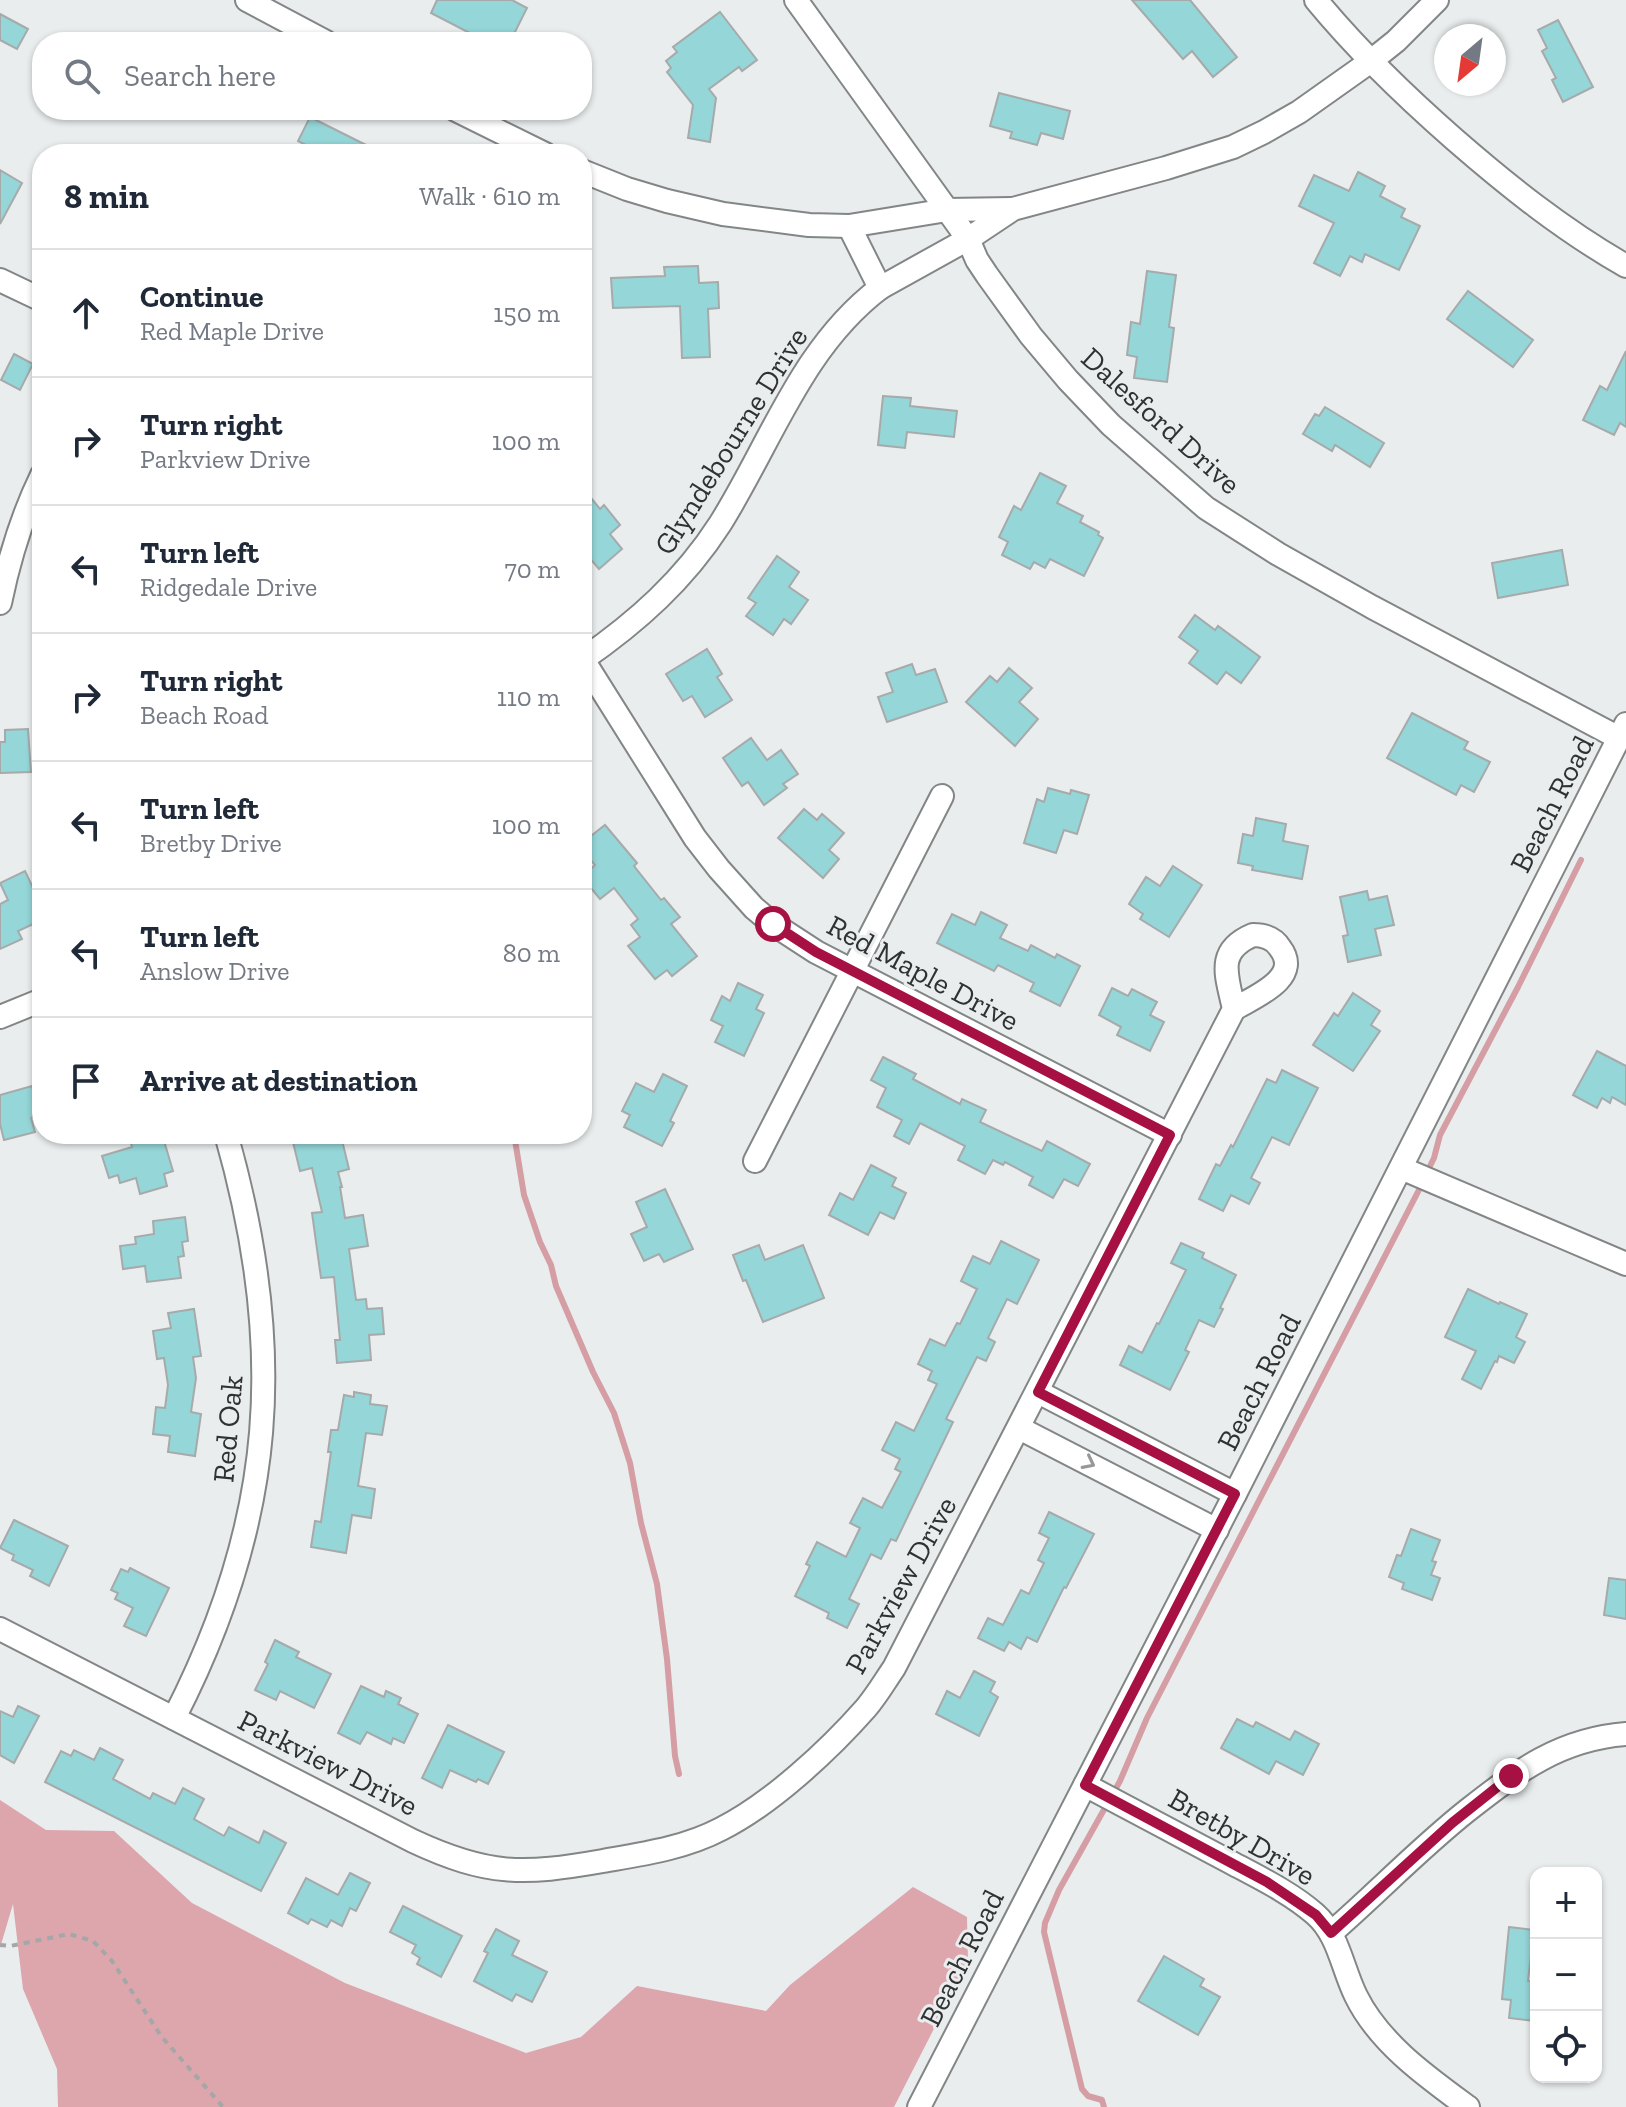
<!DOCTYPE html>
<html lang="en">
<head>
<meta charset="utf-8">
<style>
  body { margin:0; font-family:"Zilla Slab",serif; background:#f6f6f7; color:#1f2937 }
  .controls { position:absolute; right:24px; bottom:24px; display:grid; overflow:hidden; border-radius:16px; box-shadow:0 2px 6px #0004 }
  .controls button { width:72px; height:72px; display:grid; place-items:center; padding:0; border:0; border-bottom:2px solid #e0e1e3; background:#fff; color:#1f2937; font:40px sans-serif }
  .compass { position:absolute; left:1434px; top:24px; width:72px; height:72px; border-radius:50%; background:#fff; box-shadow:0 2px 6px #0004; rotate:209deg }
  .stop { position:absolute; width:24px; height:24px; margin:-18px; border:6px solid #a71042; border-radius:50%; background:#fff }
  .stop.end { background:#a71042; border-color:#fff; box-shadow:0 2px 8px #0008 }
  .list { margin:0; padding:0; list-style:none }
  h2 { display:flex; justify-content:space-between; align-items:center; height:104px; margin:0; padding:0 32px; font-size:34px }
  h2 small { font-size:26px; font-weight:400; color:#747a83 }
  .list li { display:grid; grid-template-columns:52px 1fr auto; gap:24px; align-items:center; box-sizing:border-box; height:128px; padding:0 32px; border-top:2px solid #e0e1e3 }
  .list b { display:block; font-size:30px; white-space:nowrap }
  .list p { margin:0; font-size:26px; white-space:nowrap; color:#747a83 }
  .list em { font-size:26px; font-style:normal; color:#747a83 }
  .icon { flex:none; width:44px; height:44px; fill:none; stroke:currentColor; stroke-width:2; stroke-linecap:round; stroke-linejoin:round }
  .map { position:relative; flex:none; width:1626px; height:2107px; overflow:hidden }
  .search { position:absolute; background:#fff; box-shadow:0 2px 6px #0004; left:32px; top:32px; width:560px; height:88px; display:flex; align-items:center; gap:20px; box-sizing:border-box; padding:0 28px; border-radius:32px; color:#747a83; font-size:30px }
  .panel { position:absolute; background:#fff; box-shadow:0 2px 6px #0004; left:32px; top:144px; width:560px; height:1000px; border-radius:32px }
  .map>svg:first-child { display:block }
  .forest { fill:#dda5ac }
  .lines { fill:none; stroke-linecap:round; stroke-linejoin:round }
  .stream { stroke:#d59ea5; stroke-width:6 }
  .building { fill:#95d6d8; stroke:#a6aaaa; stroke-width:2 }
  .minor-casing { stroke:#828686; stroke-width:26 }
  .path { stroke:#a4a7a8; stroke-width:4; stroke-dasharray:6 6; stroke-linecap:butt }
  .minor { stroke:#fff; stroke-width:22 }
  .oneway { stroke:#989898 }
  .route { stroke:#a71042; stroke-width:10 }
  .labels { text-anchor:middle; stroke-width:6; stroke-linejoin:round; paint-order:stroke }
  .street-label { font-size:30px; fill:#303132; stroke:#e9edee }
</style>
</head>
<body>
<div class="map">
<svg width="1626" height="2107" viewBox="0 0 1626 2107">
  <rect width="100%" height="100%" fill="#e9edee"/>
  <!-- forest -->
  <path class="forest" d="M0 1800 46 1830 114 1831 192 1903 345 1983 526 2053 581 2037 637 1986 766 2011 790 1985 913 1887 967 1917 968 1962 894 2107H58L57 2069 23 1989 13 1904 0 1948Z"/>
  <g class="lines">
    <!-- stream -->
    <g class="stream">
      <path d="M514 1134 524 1195 540 1242 551 1265 556 1286 593 1372 614 1413 630 1463 641 1523 657 1584 667 1659 675 1756 679 1774"/>
      <path d="M1426 1174 1434 1158 1440 1135 1518 987 1581 860"/>
      <path d="M1104 2107 1102 2100 1088 2096 1082 2089 1044 1932 1045 1923 1059 1890 1120 1781 1147 1718 1422 1184"/>
    </g>
  </g>
  <!-- building -->
  <g class="building">
    <path d="M437 0H512L527 8 510 42H487L431 13Z"/>
    <path d="M1132 0H1190L1237 57 1213 77 1192 51 1183 59Z"/>
    <path d="M720 12 757 60 742 71 739 67 709 89 716 98 710 142 688 138 693 105 667 72 671 68 666 61 677 52 673 47Z"/>
    <path d="M0 14 28 29 17 49 0 40Z"/>
    <path d="M1558 20 1593 87 1563 102 1552 80 1556 78 1542 51 1547 48 1538 30Z"/>
    <path d="M999 93 1070 111 1063 139 1041 133 1037 145 1010 138 1012 132 990 126Z"/>
    <path d="M310 117 384 154H323L298 141Z"/>
    <path d="M0 170 22 183 0 224Z"/>
    <path d="M1358 172 1385 186 1380 196 1405 209 1401 217 1420 226 1399 270 1365 254 1362 262 1350 256 1340 276 1314 263 1334 223 1299 206 1314 175 1349 191Z"/>
    <path d="M698 266 699 283 718 282 719 308 708 309 710 357 682 358 680 306 613 308 611 278 665 276 664 267Z"/>
    <path d="M1147 271 1176 275 1169 327 1174 328 1167 382 1134 378 1137 357 1127 355 1131 322 1140 324Z"/>
    <path d="M1468 291 1533 340 1513 367 1447 319Z"/>
    <path d="M1626 351V427L1620 423 1614 435 1583 420 1600 386 1607 390Z"/>
    <path d="M14 354 33 364 20 390 1 380Z"/>
    <path d="M883 396 911 398 910 406 957 411 954 437 907 432 905 448 878 445Z"/>
    <path d="M1325 407 1384 443 1370 467 1335 445 1332 451 1303 434 1315 414 1319 416Z"/>
    <path d="M1040 473 1066 486 1057 503 1083 516 1080 522 1099 532 1098 535 1103 538 1084 576 1050 559 1045 568 1034 562 1030 569 1002 555 1008 542 999 537 1014 506 1021 510Z"/>
    <path d="M582 487 600 509 604 505 620 525 610 534 622 549 599 569 582 549Z"/>
    <path d="M1562 550 1568 585 1498 598 1492 563Z"/>
    <path d="M777 556 799 572 789 587 808 600 791 624 784 619 773 635 746 616 756 603 748 598Z"/>
    <path d="M1195 615 1215 630 1218 626 1260 657 1241 683 1226 672 1217 684 1189 663 1198 651 1179 637Z"/>
    <path d="M707 649 722 674 717 677 732 700 705 717 692 696 683 701 666 674Z"/>
    <path d="M912 664 916 675 935 669 947 702 887 722 878 697 893 692 886 673Z"/>
    <path d="M1009 668 1032 688 1019 702 1038 719 1015 746 966 702 990 676 997 682Z"/>
    <path d="M1412 713 1468 742 1464 749 1490 762 1474 792 1461 785 1456 795 1387 758Z"/>
    <path d="M28 729 31 772 0 773V742H5V730Z"/>
    <path d="M751 738 767 760 781 750 798 774 783 784 787 788 764 805 748 782 742 786 723 758Z"/>
    <path d="M1048 788 1070 794 1071 790 1089 795 1077 834 1064 830 1056 853 1024 843 1037 799 1044 802Z"/>
    <path d="M804 809 817 820 822 814 844 833 829 850 839 859 823 878 778 838Z"/>
    <path d="M1256 818 1286 824 1283 841 1308 846 1302 879 1252 870 1253 866 1238 863 1243 834 1253 836Z"/>
    <path d="M605 825 637 863 634 866 661 900 664 898 680 917 671 924 697 956 672 976 667 970 655 979 628 946 640 937 631 925 638 919 614 888 600 899 582 877 595 865 582 850V843Z"/>
    <path d="M1173 866 1202 885 1169 937 1140 919 1143 914 1129 904 1146 877 1160 886Z"/>
    <path d="M25 871 33 888 42 884V920L18 931 22 939 0 949V904L8 900 0 883Z"/>
    <path d="M1367 891 1369 900 1387 896 1394 925 1375 929 1381 955 1348 962 1343 936 1348 935 1340 897Z"/>
    <path d="M981 912 1007 925 1000 938 1028 951 1031 945 1055 958 1057 954 1080 966 1060 1006 1030 991 1034 983 998 965 994 971 937 943 952 914 975 925Z"/>
    <path d="M738 983 763 995 756 1009 764 1013 744 1056 715 1042 723 1026 711 1020 722 996 730 1001Z"/>
    <path d="M1112 988 1128 996 1132 989 1157 1002 1150 1015 1164 1022 1150 1051 1117 1035 1121 1027 1099 1015Z"/>
    <path d="M1353 993 1380 1011 1371 1025 1380 1031 1353 1071 1313 1045 1334 1013 1338 1016Z"/>
    <path d="M1597 1051 1626 1066V1105L1612 1097 1610 1103 1602 1098 1597 1108 1573 1095Z"/>
    <path d="M883 1057 916 1074 913 1079 960 1104 962 1099 986 1110 980 1122 1042 1151 1047 1141 1090 1164 1078 1186 1064 1179 1053 1198 1029 1185 1033 1177 1005 1162 1003 1165 993 1160 985 1174 958 1160 965 1146 920 1123 909 1144 894 1136 902 1120 877 1107 886 1088 871 1080Z"/>
    <path d="M1282 1070 1318 1088 1289 1145 1272 1137 1251 1178 1260 1183 1249 1204 1231 1195 1223 1211 1199 1199 1216 1164 1220 1166 1231 1145 1233 1147 1267 1079 1276 1083Z"/>
    <path d="M663 1074 687 1086 670 1121 674 1123 662 1146 624 1127 630 1115 622 1111 636 1083 654 1092Z"/>
    <path d="M32 1086 40 1115 31 1118 35 1132 4 1140 0 1124V1095Z"/>
    <path d="M137 1134H162L173 1171 164 1174 167 1186 140 1194 136 1178 120 1183 118 1175 109 1178 102 1156 132 1147 129 1136Z"/>
    <path d="M291 1134H329L330 1139 341 1136 349 1169 338 1172 342 1187H340L345 1218 363 1215 368 1246 349 1249 356 1300 366 1299 367 1309 382 1308 384 1334 369 1335 371 1360 337 1363 335 1340H340L334 1277 321 1278 312 1213 322 1212 312 1168 300 1171Z"/>
    <path d="M871 1165 896 1178 892 1186 906 1193 894 1219 880 1212 868 1235 829 1215 840 1193 853 1200Z"/>
    <path d="M665 1189 693 1249 664 1262 659 1254 644 1261 631 1234 647 1227 636 1202Z"/>
    <path d="M185 1217 188 1241 182 1242 184 1256 178 1257 181 1278 147 1282 145 1266 123 1269 120 1246 136 1244 135 1237 154 1234 153 1221Z"/>
    <path d="M1001 1241 1039 1260 1017 1304 1007 1299 988 1338 995 1342 986 1361 977 1357 946 1419 953 1422 896 1541 891 1539 881 1559 871 1554 849 1599 859 1604 847 1628 827 1618 829 1613 795 1596 810 1566 806 1564 817 1542 846 1557 860 1528 850 1523 863 1498 882 1508 901 1472 895 1469 900 1459 882 1450 896 1422 914 1431 937 1384 928 1380 932 1371 918 1364 930 1339 945 1346 957 1323 960 1324 977 1289 961 1281 973 1256 990 1264Z"/>
    <path d="M1181 1243 1204 1253 1202 1258 1236 1275 1220 1308 1223 1309 1214 1327 1199 1320 1185 1350 1189 1352 1170 1390 1120 1365 1129 1346 1142 1353 1157 1323 1159 1324 1186 1270 1171 1263Z"/>
    <path d="M759 1245 765 1260 803 1245 824 1298 763 1322 746 1280 743 1281 733 1255Z"/>
    <path d="M1468 1289 1499 1304 1500 1302 1527 1314 1516 1337 1525 1342 1514 1363 1499 1356 1497 1362 1495 1361 1481 1389 1462 1379 1476 1351 1445 1337Z"/>
    <path d="M194 1309 201 1356 193 1357 196 1378 191 1412 201 1414 195 1456 168 1452 170 1436 153 1434 156 1407 165 1408 168 1385 164 1358 157 1359 153 1331 171 1328 168 1313Z"/>
    <path d="M354 1392 371 1395 370 1404 387 1406 382 1435 366 1433 358 1486 375 1489 371 1518 352 1515 346 1553 311 1547 315 1521 321 1522 331 1452H328L331 1430H338L344 1395 354 1397Z"/>
    <path d="M1049 1512 1094 1534 1066 1588 1064 1587 1037 1642 1027 1637 1021 1649 1009 1642 1004 1651 978 1638 988 1618 1003 1625 1021 1590 1029 1594 1044 1563 1038 1560 1049 1538 1039 1533Z"/>
    <path d="M14 1520 68 1546 49 1586 30 1576 33 1570 12 1560 14 1555 0 1548Z"/>
    <path d="M1411 1529 1440 1540 1432 1561 1436 1562 1431 1575 1440 1578 1432 1600 1402 1589 1404 1583 1389 1577 1397 1555 1401 1556Z"/>
    <path d="M130 1568 169 1588 146 1636 124 1626 133 1608 115 1599 118 1593 111 1590 121 1569 128 1572Z"/>
    <path d="M1609 1578 1626 1580V1619L1604 1615Z"/>
    <path d="M275 1640 299 1652 296 1657 331 1674 314 1708 280 1691 276 1700 255 1690 268 1664 265 1662Z"/>
    <path d="M974 1671 995 1682 990 1692 998 1697 979 1736 936 1714 947 1691 960 1698Z"/>
    <path d="M361 1686 384 1697 386 1691 401 1698 398 1704 418 1714 404 1743 393 1738 391 1744 367 1732 360 1744 338 1733Z"/>
    <path d="M18 1706 39 1716 14 1763 0 1755V1711L13 1717Z"/>
    <path d="M1237 1719 1253 1727 1256 1722 1290 1740 1295 1731 1319 1744 1303 1775 1276 1761 1269 1774 1221 1748Z"/>
    <path d="M448 1725 504 1752 488 1784 478 1779 476 1782 450 1770 442 1788 422 1778Z"/>
    <path d="M100 1748 123 1760 113 1779 150 1799 153 1793 175 1804 183 1788 204 1799 194 1819 224 1836 229 1827 259 1843 264 1831 286 1843 261 1891 45 1782 61 1751 71 1756 74 1750 94 1760Z"/>
    <path d="M350 1873 370 1883 356 1911 350 1908 342 1926 331 1920 327 1927 311 1919 308 1924 288 1913 306 1878 338 1895Z"/>
    <path d="M403 1906 462 1936 441 1977 417 1964 420 1958 412 1953 416 1945 390 1932Z"/>
    <path d="M1509 1927 1534 1930 1528 1981 1536 1982 1534 2021 1509 2018 1511 2000 1502 1999Z"/>
    <path d="M496 1929 519 1941 512 1955 547 1972 532 2002 516 1994 512 2001 474 1981 488 1953 484 1951Z"/>
    <path d="M1164 1956 1204 1979 1200 1986 1220 1997 1198 2035 1138 2001Z"/>
  </g>
  <g class="lines">
    <defs>
      <g id="minor">
        <path d="M247 0 326 42"/>
        <path d="M796 0 968 239 977 260 987 275 1031 336 1068 380 1111 425 1206 508 1278 554 1372 607 1619 738"/>
        <path d="M1316 0C1358 51 1405 96 1454 139 1508 186 1563 230 1626 266"/>
        <path d="M456 110 545 154"/>
        <path d="M582 171 627 189 667 201 723 214 809 225 849 226 947 210 1012 209"/>
        <path d="M849 226 880 288"/>
        <path d="M0 280 42 300"/>
        <path d="M0 603C9 559 22 516 42 475"/>
        <path d="M582 658 695 838 719 869 754 908 773 924 816 952 1170 1135"/>
        <path d="M582 660C637 622 684 580 720 524 771 443 801 348 880 288L968 239 1013 209 1166 168 1233 147 1264 132 1299 112 1371 61 1396 41 1437 0"/>
        <path d="M0 1017 42 1000"/>
        <path d="M755 1161 942 796"/>
        <path d="M1401 1168 1626 1264"/>
        <path d="M1038 1392 1235 1494"/>
        <path d="M1019 1428 1217 1530"/>
        <path d="M0 1629 413 1841C488 1876 523 1875 603 1861 643 1854 685 1848 721 1829 771 1804 829 1750 866 1708 877 1695 885 1681 894 1668L1234 1009C1254 997 1303 978 1280 948 1274 938 1264 935 1253 935 1215 951 1227 976 1234 1009"/>
        <path d="M174 1718C276 1520 287 1347 226 1134"/>
        <path d="M1085 1785C1134 1811 1183 1837 1232 1863 1260 1878 1291 1893 1315 1914 1339 1935 1342 1968 1356 1996 1379 2043 1427 2077 1468 2107"/>
        <path d="M1331 1933C1378 1892 1420 1848 1468 1810 1518 1771 1560 1739 1626 1734"/>
        <path d="M919 2107 1235 1494 1626 724"/>
      </g>
    </defs>
    <!-- minor casing -->
    <use href="#minor" class="minor-casing"/>
    <!-- path -->
    <path class="path" d="M0 1945 10 1946 69 1934 93 1941 112 1961 161 2036 223 2107"/>
    <!-- minor -->
    <use href="#minor" class="minor"/>
  </g>
  <!-- one-way arrows -->
  <defs><path id="oneway-chevron" d="M-2-3.5L2.5 0L-2 3.5" fill="none" stroke-width="1.6" stroke-linecap="round" stroke-linejoin="round" transform="scale(2)"/></defs>
  <use class="oneway" href="#oneway-chevron" transform="translate(1089 1463) rotate(27)"/>
  <g class="lines">
    <!-- route -->
    <path class="route" d="M773 924 816 952 1170 1135 1038 1392 1235 1494 1085 1785 1267 1882 1316 1915 1331 1933 1452 1823 1511 1776"/>
  </g>
  <g class="labels">
    <!-- street labels -->
    <g class="street-label">
      <text transform="translate(1161 421) rotate(42)" y="10">Dalesford Drive</text>
      <text transform="translate(731 441) rotate(-58)" y="10">Glyndebourne Drive</text>
      <text transform="translate(1552 804) rotate(-63)" y="10">Beach Road</text>
      <text transform="translate(923 973) rotate(28)" y="10">Red Maple Drive</text>
      <text transform="translate(1259 1382) rotate(-63)" y="10">Beach Road</text>
      <text transform="translate(228 1429) rotate(-85)" y="10">Red Oak</text>
      <text transform="translate(901 1585) rotate(-61)" y="10">Parkview Drive</text>
      <text transform="translate(328 1763) rotate(27)" y="10">Parkview Drive</text>
      <text transform="translate(1242 1837) rotate(30)" y="10">Bretby Drive</text>
      <text transform="translate(962 1958) rotate(-63)" y="10">Beach Road</text>
    </g>
  </g>
</svg>
<div class="controls">
<button>+</button>
<button>−</button>
<button><svg class="icon" aria-label="locate" viewBox="0 0 24 24"><circle cx="12" cy="12" r="6"/><path d="M12 2v4M12 18v4M2 12h4M18 12h4"/></svg></button>
</div>
<svg class="compass" viewBox="-18 -18 36 36"><path d="M0-13l5 13h-10z" fill="#e53935"/><path d="M0 13l5-13h-10z" fill="#747a83"/></svg>
<div class="stop" style="left:773px;top:924px"></div>
<div class="stop end" style="left:1511px;top:1776px"></div>
<div class="search"><svg class="icon" aria-label="search" viewBox="0 0 24 24"><circle cx="10" cy="10" r="6"/><path d="M15 15l6 6"/></svg>Search here</div>
<section class="panel">
<h2>8 min<small>Walk · 610 m</small></h2>
<ul class="list">
<li><svg class="icon" aria-label="ahead" viewBox="0 0 24 24"><path d="M12 20V5M6 11l6-6 6 6"/></svg><div><b>Continue</b><p>Red Maple Drive</p></div><em>150 m</em></li>
<li><svg class="icon" aria-label="right" viewBox="0 0 24 24"><path d="M7 20v-9h11M14 6l5 5-5 5"/></svg><div><b>Turn right</b><p>Parkview Drive</p></div><em>100 m</em></li>
<li><svg class="icon" aria-label="left" viewBox="0 0 24 24"><path d="M17 20v-9H6M10 6l-5 5 5 5"/></svg><div><b>Turn left</b><p>Ridgedale Drive</p></div><em>70 m</em></li>
<li><svg class="icon" aria-label="right" viewBox="0 0 24 24"><path d="M7 20v-9h11M14 6l5 5-5 5"/></svg><div><b>Turn right</b><p>Beach Road</p></div><em>110 m</em></li>
<li><svg class="icon" aria-label="left" viewBox="0 0 24 24"><path d="M17 20v-9H6M10 6l-5 5 5 5"/></svg><div><b>Turn left</b><p>Bretby Drive</p></div><em>100 m</em></li>
<li><svg class="icon" aria-label="left" viewBox="0 0 24 24"><path d="M17 20v-9H6M10 6l-5 5 5 5"/></svg><div><b>Turn left</b><p>Anslow Drive</p></div><em>80 m</em></li>
<li><svg class="icon" aria-label="arrive" viewBox="0 0 24 24"><path d="M6 21V4h12l-3 4 3 4H6"/></svg><div><b>Arrive at destination</b></div></li>
</ul>
</section>
</div>
</body>
</html>
